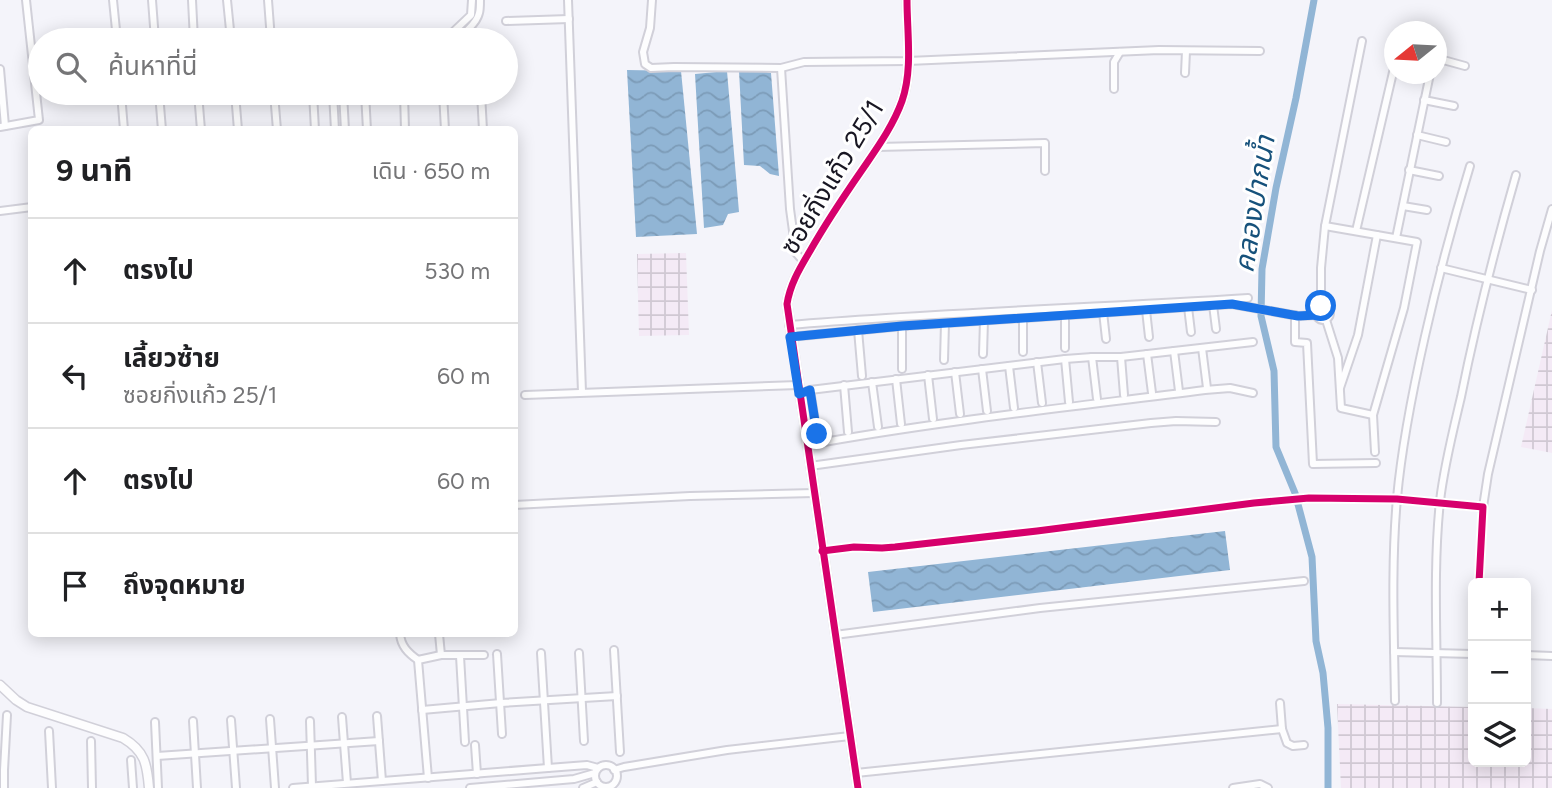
<!DOCTYPE html>
<html lang="th">
<head>
<meta charset="utf-8">
<style>
  body { margin:0; font-family:Figtree,"Noto Sans Thai",sans-serif; background:#f2f2f2; color:#202124 }
  .controls { position:absolute; right:21px; bottom:21px; display:grid; overflow:hidden; border-radius:10px; box-shadow:0 4px 18px #0003 }
  .controls button { width:63px; height:63px; display:grid; place-items:center; padding:0; border:0; border-bottom:2px solid #e0e0e0; background:#fff; color:#202124; font:35px sans-serif }
  .compass { position:absolute; left:1384px; top:21px; width:63px; height:63px; border-radius:50%; background:#fff; box-shadow:0 4px 18px #0003; rotate:252deg }
  .stop { position:absolute; width:21px; height:21px; margin:-16px; border:5px solid #1a73e8; border-radius:50%; background:#fff }
  .stop.end { background:#1a73e8; border-color:#fff; box-shadow:0 2px 7px #0008 }
  .list { margin:0; padding:0; list-style:none }
  h2 { display:flex; justify-content:space-between; align-items:center; height:91px; margin:0; padding:0 28px; font-size:30px }
  h2 small { font-size:23px; font-weight:400; color:#757577 }
  .list li { display:grid; grid-template-columns:46px 1fr auto; gap:21px; align-items:center; box-sizing:border-box; height:105px; padding:0 28px; border-top:2px solid #e0e0e0 }
  .list b { display:block; font-size:26px; white-space:nowrap }
  .list p { margin:0; font-size:23px; white-space:nowrap; color:#757577 }
  .list em { font-size:23px; font-style:normal; color:#757577 }
  .icon { flex:none; width:38px; height:38px; fill:none; stroke:currentColor; stroke-width:2; stroke-linecap:round; stroke-linejoin:round }
  .map { position:relative; flex:none; width:1552px; height:788px; overflow:hidden }
  .search { position:absolute; background:#fff; box-shadow:0 4px 18px #0003; left:28px; top:28px; width:490px; height:77px; display:flex; align-items:center; gap:18px; box-sizing:border-box; padding:0 24px; border-radius:38px; color:#757577; font-size:26px }
  .panel { position:absolute; background:#fff; box-shadow:0 4px 18px #0003; left:28px; top:126px; width:490px; height:511px; border-radius:10px }
  .map>svg:first-child { display:block }
  .industrial { fill:url(#industrial-grid) }
  .water { fill:url(#water-waves) }
  .lines { fill:none; stroke-linecap:round; stroke-linejoin:round }
  .canal { stroke:#91b5d5; stroke-width:7 }
  .minor-casing { stroke:#d1d0d9; stroke-width:10 }
  .tertiary-casing { stroke:#d1d0d9; stroke-width:11 }
  .minor { stroke:#fdfdfe; stroke-width:6 }
  .tertiary { stroke:#fdfdfe; stroke-width:8 }
  .cycleway-casing { stroke:#fff; stroke-width:11 }
  .cycleway { stroke:#d6006c; stroke-width:7 }
  .route { stroke:#1a73e8; stroke-width:9 }
  .labels { text-anchor:middle; stroke-width:6; stroke-linejoin:round; paint-order:stroke }
  .street-label { font-size:26px; fill:#181622; stroke:#fff }
  .water-label { font-size:28px; font-style:italic; fill:#16517b; stroke:#fff }
</style>
</head>
<body>
<div class="map">
<svg width="1552" height="788" viewBox="0 0 1552 788">
  <defs>
    <pattern id="industrial-grid" width="8" height="8" patternUnits="userSpaceOnUse" patternTransform="scale(1.75)"><rect width="8" height="8" fill="#f4eaf6"/><path d="M0 4h8M4 0v8" fill="none" stroke="#d0c8d3"/></pattern>
    <pattern id="water-waves" width="16" height="10" patternUnits="userSpaceOnUse" patternTransform="scale(1.75)"><rect width="16" height="10" fill="#91b5d5"/><path d="M0 5q4-4 8 0t8 0" fill="none" stroke="#7c9bb7"/></pattern>
  </defs>
  <rect width="100%" height="100%" fill="#f4f4fa"/>
  <!-- industrial -->
  <g class="industrial">
    <path d="M686 253 689 335 639 336 637 254Z"/>
    <path d="M1552 310V453L1521 447Z"/>
    <path d="M1337 704 1473 707V762H1526V708L1552 709V788H1341Z"/>
  </g>
  <!-- water -->
  <g class="water">
    <path d="M753 69 771 73 779 176 770 174 760 166 744 165 739 71Z"/>
    <path d="M627 70 681 71 697 234 636 237Z"/>
    <path d="M727 71 739 212 728 214 723 225 704 228 695 74Z"/>
    <path d="M1225 531 1230 570 873 612 868 572Z"/>
  </g>
  <g class="lines">
    <!-- canal -->
    <path class="canal" d="M1314 0 1296 98 1276 188 1262 269 1261 316 1274 371 1276 447 1295 493 1312 557 1316 641 1323 673 1328 728V788"/>
    <defs>
      <g id="minor">
        <path d="M113 0 117 40"/>
        <path d="M152 0 155 40"/>
        <path d="M192 0 194 40"/>
        <path d="M227 0 231 40"/>
        <path d="M268 0 271 40"/>
        <path d="M568 0 582 392"/>
        <path d="M652 0 650 28 643 52 645 64 651 68 674 67 781 68 804 62 908 61 1159 50 1260 51"/>
        <path d="M506 21 569 19"/>
        <path d="M349 39 451 34 471 15 472 0"/>
        <path d="M305 40 309 38 333 37"/>
        <path d="M454 40C462 36 477 23 479 13 480 10 480 3 480 0"/>
        <path d="M1436 58 1465 66"/>
        <path d="M781 68 790 209 796 253 804 262"/>
        <path d="M0 69 5 126"/>
        <path d="M1185 73 1186 51"/>
        <path d="M1114 89V62L1120 52"/>
        <path d="M121 93 124 130"/>
        <path d="M159 93 162 130"/>
        <path d="M198 93 201 130"/>
        <path d="M235 93 238 130"/>
        <path d="M274 93 277 130"/>
        <path d="M313 93 315 130"/>
        <path d="M333 93 335 130"/>
        <path d="M343 93 345 130"/>
        <path d="M365 93 367 130"/>
        <path d="M404 93 405 130"/>
        <path d="M443 93 445 130"/>
        <path d="M481 93 483 130"/>
        <path d="M1424 100 1454 106"/>
        <path d="M0 127 39 120 26 0"/>
        <path d="M1417 135 1446 142"/>
        <path d="M877 147 1045 143V171"/>
        <path d="M1409 170 1439 176"/>
        <path d="M1403 206 1427 210"/>
        <path d="M0 211 32 207"/>
        <path d="M1325 226 1417 242 1404 308 1373 415 1375 452"/>
        <path d="M1356 231 1394 68"/>
        <path d="M1396 238 1430 74"/>
        <path d="M1441 268 1532 290"/>
        <path d="M1213 305 1216 329"/>
        <circle cx="1323" cy="313" r="7"/>
        <path d="M1321 306V268L1325 226 1362 41"/>
        <path d="M1188 307 1191 332"/>
        <path d="M1146 310 1149 337"/>
        <path d="M1103 312 1106 339"/>
        <path d="M1065 315V348"/>
        <path d="M1295 315V342L1307 343 1313 464 1376 463"/>
        <path d="M1326 320 1338 358 1341 408 1373 415"/>
        <path d="M789 325C942 312 1095 308 1248 298"/>
        <path d="M902 326V369"/>
        <path d="M858 330 862 376"/>
        <path d="M790 337 902 326 1232 304 1298 316 1317 315"/>
        <path d="M1202 348 1207 388"/>
        <path d="M1174 351 1179 391"/>
        <path d="M1023 352V318"/>
        <path d="M983 354 984 320"/>
        <path d="M1147 354 1152 393"/>
        <path d="M1092 357 1097 399"/>
        <path d="M1121 357 1124 395"/>
        <path d="M1065 359 1069 402"/>
        <path d="M944 360 945 323"/>
        <path d="M1037 362 1042 403"/>
        <path d="M1009 366 1014 408"/>
        <path d="M982 369 987 411"/>
        <path d="M955 372 960 414"/>
        <path d="M928 375 933 419"/>
        <path d="M896 379 901 424"/>
        <path d="M872 382 878 427"/>
        <path d="M844 385 848 432"/>
        <path d="M1340 388 1358 335 1377 235"/>
        <path d="M810 390 817 434"/>
        <path d="M799 394 810 390 1065 359 1092 357H1121L1253 342"/>
        <path d="M525 395 798 385"/>
        <path d="M807 445C939 421 1072 407 1205 390L1230 388 1253 393"/>
        <path d="M810 466 961 445 1151 423 1176 421 1216 422"/>
        <path d="M514 505 690 496 814 493"/>
        <path d="M1483 507 1488 474 1540 251 1552 209"/>
        <path d="M822 551 854 547 882 548 895 547 1037 531 1254 503 1309 498 1397 499 1483 507 1479 583"/>
        <path d="M400 634C401 646 408 653 418 660"/>
        <path d="M439 634 441 655"/>
        <path d="M835 635 1040 608 1304 581"/>
        <path d="M614 650 620 752"/>
        <path d="M1394 652 1473 654"/>
        <path d="M541 653 548 768"/>
        <path d="M579 653 584 741"/>
        <path d="M497 654 502 734"/>
        <path d="M1526 655 1552 656"/>
        <path d="M460 656 465 742"/>
        <path d="M1395 701C1394 634 1391 565 1397 498 1402 443 1413 389 1425 336 1438 278 1453 222 1470 166"/>
        <path d="M1280 703 1282 729 1287 743 1293 746 1304 745"/>
        <path d="M1437 703C1437 636 1433 568 1440 501 1444 466 1453 431 1461 397 1476 322 1495 248 1516 175"/>
        <path d="M422 710 501 703 617 696"/>
        <path d="M377 716 382 781"/>
        <path d="M342 717 347 783"/>
        <path d="M270 719 275 788"/>
        <path d="M231 720 236 788"/>
        <path d="M193 721 197 788"/>
        <path d="M310 721 312 786"/>
        <path d="M155 722 158 788"/>
        <path d="M49 731 52 788"/>
        <path d="M91 741 92 788"/>
        <path d="M475 745 477 774"/>
        <path d="M157 756 379 741"/>
        <path d="M131 760 133 788"/>
        <circle cx="606" cy="776" r="11"/>
        <path d="M614 770 624 767 727 750 850 736"/>
        <path d="M856 773 1282 729"/>
        <path d="M428 778 418 660 441 655H484"/>
        <path d="M4 788V770L7 715"/>
        <path d="M293 788 548 768 587 765 598 768"/>
        <path d="M470 788 574 779 595 773"/>
        <path d="M583 788 597 782"/>
        <path d="M1233 788 1260 784 1268 788"/>
      </g>
      <g id="tertiary">
        <path d="M0 685 16 700 27 707 123 738C145 751 147 764 149 788"/>
        <path d="M858 788 787 304C790 284 800 268 810 251 826 223 844 196 862 170 877 148 893 126 902 101 913 69 907 33 907 0"/>
      </g>
    </defs>
    <!-- minor casing -->
    <use href="#minor" class="minor-casing"/>
    <!-- tertiary casing -->
    <use href="#tertiary" class="tertiary-casing"/>
    <!-- minor -->
    <use href="#minor" class="minor"/>
    <!-- tertiary -->
    <use href="#tertiary" class="tertiary"/>
    <defs>
      <g id="cycleway">
        <path d="M822 551 854 547 882 548 895 547 1037 531 1254 503 1309 498 1397 499 1483 507 1479 583"/>
        <path d="M858 788 787 304C790 284 800 268 810 251 826 223 844 196 862 170 877 148 893 126 902 101 913 69 907 33 907 0"/>
      </g>
    </defs>
    <!-- cycleway casing -->
    <use href="#cycleway" class="cycleway-casing"/>
    <!-- cycleway -->
    <use href="#cycleway" class="cycleway"/>
  </g>
  <g class="lines">
    <!-- route -->
    <path class="route" d="M817 434 810 390 799 394 790 337 902 326 1232 304 1298 316 1317 315V310L1321 306"/>
  </g>
  <g class="labels">
    <!-- street labels -->
    <g class="street-label">
      <text transform="translate(832 177) rotate(-59)" y="9">ซอยกิ่งแก้ว 25/1</text>
    </g>
    <!-- water labels -->
    <g class="water-label">
      <text transform="translate(1254 204) rotate(-81)" y="10">คลองปากน้ำ</text>
    </g>
  </g>
</svg>
<div class="controls">
<button>+</button>
<button>−</button>
<button><svg class="icon" aria-label="layers" viewBox="0 0 24 24"><path d="M12 4l9 5-9 5-9-5zM3 14l9 5 9-5"/></svg></button>
</div>
<svg class="compass" viewBox="-18 -18 36 36"><path d="M0-13l5 13h-10z" fill="#e53935"/><path d="M0 13l5-13h-10z" fill="#757577"/></svg>
<div class="stop" style="left:1321px;top:306px"></div>
<div class="stop end" style="left:817px;top:434px"></div>
<div class="search"><svg class="icon" aria-label="search" viewBox="0 0 24 24"><circle cx="10" cy="10" r="6"/><path d="M15 15l6 6"/></svg>ค้นหาที่นี่</div>
<section class="panel">
<h2>9 นาที<small>เดิน · 650 m</small></h2>
<ul class="list">
<li><svg class="icon" aria-label="ahead" viewBox="0 0 24 24"><path d="M12 20V5M6 11l6-6 6 6"/></svg><div><b>ตรงไป</b></div><em>530 m</em></li>
<li><svg class="icon" aria-label="left" viewBox="0 0 24 24"><path d="M17 20v-9H6M10 6l-5 5 5 5"/></svg><div><b>เลี้ยวซ้าย</b><p>ซอยกิ่งแก้ว 25/1</p></div><em>60 m</em></li>
<li><svg class="icon" aria-label="ahead" viewBox="0 0 24 24"><path d="M12 20V5M6 11l6-6 6 6"/></svg><div><b>ตรงไป</b></div><em>60 m</em></li>
<li><svg class="icon" aria-label="arrive" viewBox="0 0 24 24"><path d="M6 21V4h12l-3 4 3 4H6"/></svg><div><b>ถึงจุดหมาย</b></div></li>
</ul>
</section>
</div>
</body>
</html>
